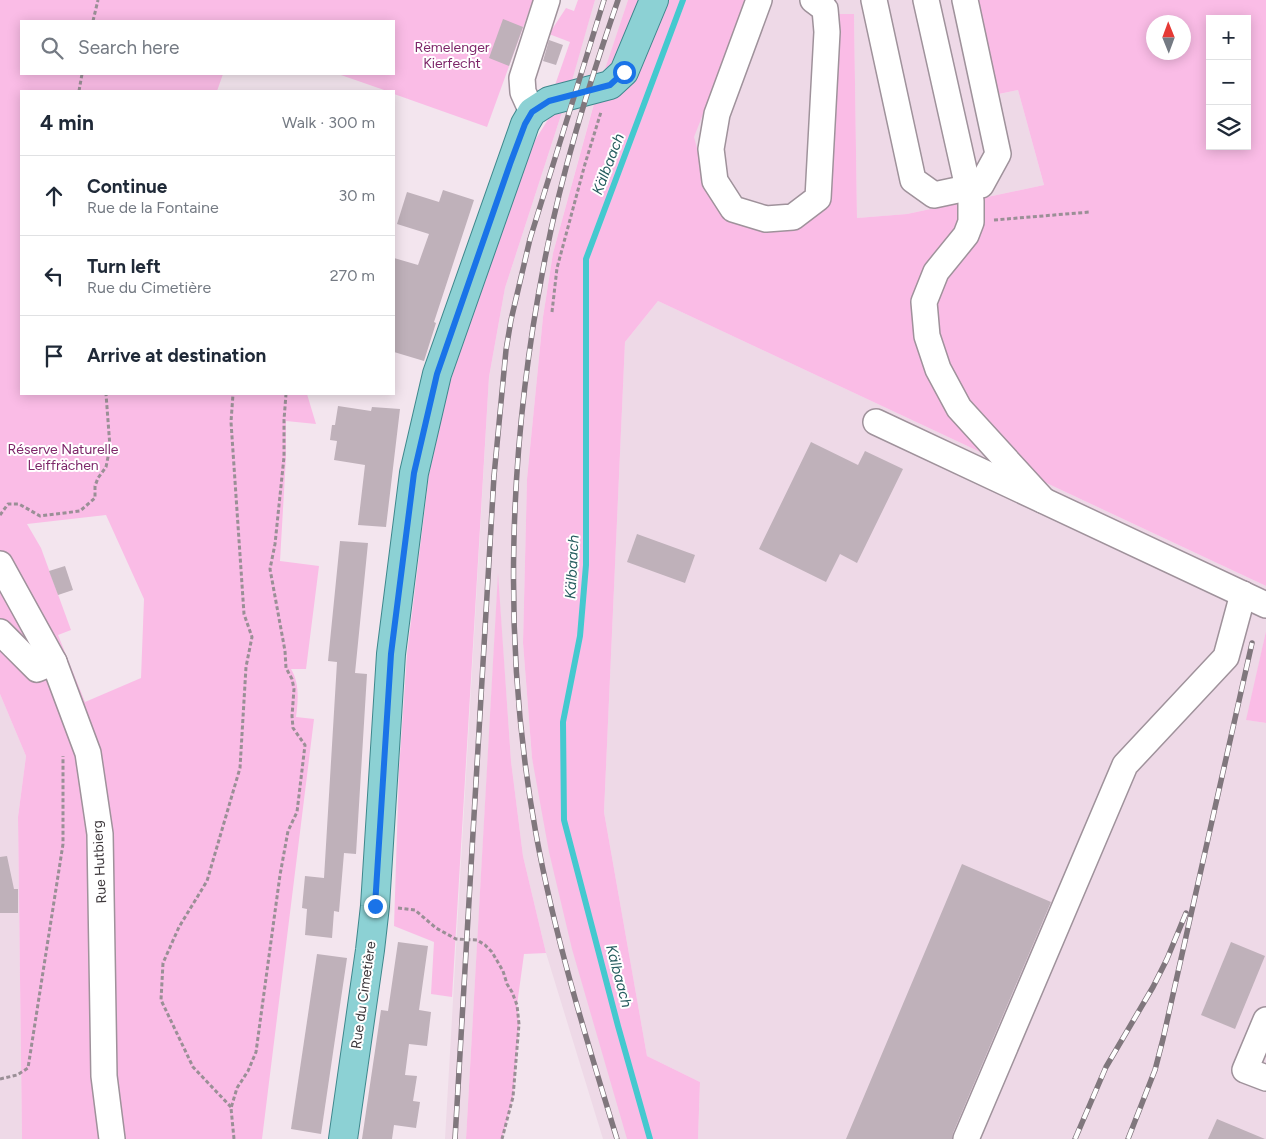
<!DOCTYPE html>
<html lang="en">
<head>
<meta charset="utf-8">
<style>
  body { margin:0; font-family:Figtree,sans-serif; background:#f2f2f3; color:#1f2937 }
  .controls { position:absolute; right:15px; top:15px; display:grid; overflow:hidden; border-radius:0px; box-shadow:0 2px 12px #0003 }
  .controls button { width:45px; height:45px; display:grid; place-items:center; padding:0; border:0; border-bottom:1px solid #e0e1e3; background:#fff; color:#1f2937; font:25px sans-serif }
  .compass { position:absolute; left:1146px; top:15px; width:45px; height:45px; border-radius:50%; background:#fff; box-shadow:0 2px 12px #0003; rotate:359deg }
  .stop { position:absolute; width:15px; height:15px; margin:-11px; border:4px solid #1a73e8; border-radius:50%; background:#fff }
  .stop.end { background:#1a73e8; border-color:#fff; box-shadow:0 1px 5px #0008 }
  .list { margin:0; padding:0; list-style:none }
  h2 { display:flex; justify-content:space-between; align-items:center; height:65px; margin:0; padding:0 20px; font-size:21px }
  h2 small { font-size:16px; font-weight:400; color:#747a83 }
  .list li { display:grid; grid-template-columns:32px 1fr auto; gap:15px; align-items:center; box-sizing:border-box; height:80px; padding:0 20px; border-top:1px solid #e0e1e3 }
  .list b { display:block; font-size:19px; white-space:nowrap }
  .list p { margin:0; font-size:16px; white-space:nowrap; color:#747a83 }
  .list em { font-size:16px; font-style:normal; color:#747a83 }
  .icon { flex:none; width:28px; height:28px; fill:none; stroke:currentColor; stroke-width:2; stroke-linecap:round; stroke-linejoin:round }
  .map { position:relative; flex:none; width:1266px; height:1139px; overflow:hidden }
  .search { position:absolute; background:#fff; box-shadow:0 2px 12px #0003; left:20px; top:20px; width:375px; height:55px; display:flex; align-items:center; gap:12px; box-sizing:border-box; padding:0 18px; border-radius:0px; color:#747a83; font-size:19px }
  .panel { position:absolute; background:#fff; box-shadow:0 2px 12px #0003; left:20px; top:90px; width:375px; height:305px; border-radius:0px }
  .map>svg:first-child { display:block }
  .built { fill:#eed9e7 }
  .green { fill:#fabce6; fill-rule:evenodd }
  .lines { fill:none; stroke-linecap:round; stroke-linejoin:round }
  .stream { stroke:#44c9cf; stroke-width:6 }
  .building { fill:#bfb1ba }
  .minor-casing { stroke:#9f929b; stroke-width:28 }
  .major-casing { stroke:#3e878c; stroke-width:30 }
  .path { stroke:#9a8f96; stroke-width:3; stroke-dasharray:4 2.5; stroke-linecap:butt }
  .minor { stroke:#fff; stroke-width:25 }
  .major { stroke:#8cd1d4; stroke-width:28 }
  .rail-casing { stroke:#80777d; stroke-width:5.5 }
  .rail { stroke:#fff; stroke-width:4; stroke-dasharray:11; stroke-linecap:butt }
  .route { stroke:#1a73e8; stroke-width:6 }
  .labels { text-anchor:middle; stroke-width:4; stroke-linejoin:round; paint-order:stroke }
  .park-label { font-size:14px; fill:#7d2669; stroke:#fff }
  .street-label { font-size:14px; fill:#3d373b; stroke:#fff }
  .water-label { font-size:15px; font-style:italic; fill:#265c5f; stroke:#fff }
</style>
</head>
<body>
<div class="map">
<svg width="1266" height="1139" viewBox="0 0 1266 1139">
  <rect width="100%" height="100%" fill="#f3e5ee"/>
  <!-- built -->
  <g class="built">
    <path d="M595 0H628L594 103 553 253 543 317 527 479 523 643 532 758 628 1139H603L546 953 523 856 511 761 498 579 466 1139H445L489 377 505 288 563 109Z"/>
    <path d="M702 0H972L995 95 1018 90 1044 185 907 214 857 218 854 14 826 204 799 224 678 200Z"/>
    <path d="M658 301 1266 586V631L1247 720 1266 723V1139H698L700 1082 647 1056 604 812 625 342Z"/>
    <path d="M0 694 26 756 18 817 22 1139H0Z"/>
  </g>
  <!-- green -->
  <g class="green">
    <path d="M0 0H533L487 127 394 94V91H387L338 74H394V21H21V74H223L217 91H21V394H307L316 424 286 421V457L280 561 319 566 306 669H291C300 684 298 701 296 717L314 719 262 1139H22L18 817 26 756 0 694ZM106 515 144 599 141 678 85 702 58 635 71 630 41 548 27 524Z"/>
    <path d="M578 0H595L571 84 554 88 570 42 549 34 566 8 574 11Z"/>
    <path d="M628 0H641L616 63 603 75Z"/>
    <path d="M665 0H748L694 137 707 185 727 216 826 204 836 14H854L857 218 907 214 1044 185 1018 90 994 95 972 0H1266V586L658 301 625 342 604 812 647 1056 700 1082 698 1139H627L572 949 549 852 532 758 523 643 527 479 543 317 553 253 595 100 628 87ZM1210 19H1247V146H1210ZM1154 22H1184V52H1154Z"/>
    <path d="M563 109 505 288 489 377 452 997 431 994 434 942 394 926 399 770 407 654 429 474 448 388 483 283 532 145 554 110Z"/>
    <path d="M498 573 511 761 523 856 546 953 524 954 517 1005 519 1024 513 1097 502 1139H466Z"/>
    <path d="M1266 631V723L1246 720Z"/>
  </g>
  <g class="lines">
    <!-- stream -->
    <path class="stream" d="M650 1139 618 1026 564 820 563 722 580 636 586 565V259L683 0"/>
  </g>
  <!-- building -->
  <g class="building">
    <path d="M503 19 523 27 509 66 489 58Z"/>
    <path d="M549 40 563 45 556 65 543 61Z"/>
    <path d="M443 190 474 200 434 322 436 323 424 361 394 352V258L418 265 429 234 397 224 407 192 439 202Z"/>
    <path d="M338 406 371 411 372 407 400 409 386 527 358 525 365 465 334 460 337 441 330 440 332 425H335Z"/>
    <path d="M811 442 858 465 865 451 903 469 857 563 840 554 826 582 759 549Z"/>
    <path d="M637 534 695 555 685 583 627 562Z"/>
    <path d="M340 541 368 543 355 673 367 674 356 854 344 853 339 912 334 911 332 938 305 935 307 909 302 908 305 876 324 878 337 662 328 661Z"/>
    <path d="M65 566 73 590 58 595 49 571Z"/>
    <path d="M7 856 14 889H18V913H0V857Z"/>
    <path d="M962 864 1051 902 953 1133 952 1139H846Z"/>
    <path d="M398 942 428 946 419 1010 431 1012 427 1046 409 1044 405 1075 417 1076 413 1101 420 1102 416 1128 394 1125 392 1139H362L381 1010 388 1011Z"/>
    <path d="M1231 942 1265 956 1235 1029 1201 1015Z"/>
    <path d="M317 954 347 958 321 1134 291 1129Z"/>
    <path d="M1217 1119 1265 1139H1208Z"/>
  </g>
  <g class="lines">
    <defs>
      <g id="minor">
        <path d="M759 0 717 114 711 149 715 181 733 209 766 219 793 217 818 198 827 32 825 9 813 0"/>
        <path d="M874 0 913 180 934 195 981 185 998 154 965 0"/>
        <path d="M926 0 971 201V222L966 235 936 272 924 302 927 336 938 369 959 408 1043 500"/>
        <path d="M532 112 523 92 522 78 547 0"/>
        <path d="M876 422 1266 605"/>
        <path d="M0 564 54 662 88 753 100 834 104 1076 112 1139"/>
        <path d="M0 632 37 669 54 662"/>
        <path d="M1266 1020 1245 1070 1266 1078"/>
        <path d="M966 1139 1125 765 1226 657 1243 594"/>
      </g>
      <path id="major" d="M343 1139 370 950 375 906 391 654 414 473 437 374 525 124 532 112 549 101 610 85 624 72 654 0"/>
    </defs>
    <!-- minor casing -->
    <use href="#minor" class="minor-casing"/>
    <!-- major casing -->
    <use href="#major" class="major-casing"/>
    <!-- path -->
    <g class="path">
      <path d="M93 21 98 0"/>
      <path d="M79 91 82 74"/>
      <path d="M994 220 1090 212"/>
      <path d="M552 312 557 268 585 164 601 112"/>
      <path d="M0 515 8 504H19L40 516 80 511 95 498V486L98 478 106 467 110 447 106 394"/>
      <path d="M398 908 415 910 436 928 456 939 477 940 485 945 492 952 503 971 507 984 512 992 517 1005 519 1024 513 1097 502 1139"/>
      <path d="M0 1079 17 1075 28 1068 63 844V756"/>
      <path d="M231 1107 193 1067 161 1000 163 963 179 927 207 881 240 768 246 667 252 637 244 614 231 422 233 394"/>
      <path d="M234 1139 231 1108 237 1088 248 1071 256 1052 280 875 288 831 297 812 305 745 293 728 292 716 294 689 292 679 286 668 285 651 270 569 275 544 284 457V420L286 394"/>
    </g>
    <!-- minor -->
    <use href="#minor" class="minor"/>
    <!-- major -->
    <use href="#major" class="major"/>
    <defs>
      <g id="rail">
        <path d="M455 1139 494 476 506 350 511 320 530 239 604 0"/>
        <path d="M617 1139C586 1038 555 938 536 834 502 647 508 450 544 264 561 174 588 87 618 0"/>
        <path d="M1075 1139 1106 1067 1153 987 1167 959 1186 913"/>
        <path d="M1128 1139 1155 1070 1163 1039 1252 643"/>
      </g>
    </defs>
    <!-- rail casing -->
    <use href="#rail" class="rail-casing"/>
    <!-- rail -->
    <use href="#rail" class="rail"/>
  </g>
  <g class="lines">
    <!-- route -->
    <path class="route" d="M375 906 391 654 414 473 437 374 510 164 525 124 532 112 549 101 610 85 624 72"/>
  </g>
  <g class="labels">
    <!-- park labels -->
    <g class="park-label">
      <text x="452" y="52">Rëmelenger<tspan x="452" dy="16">Kierfecht</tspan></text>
      <text x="63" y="454">Réserve Naturelle<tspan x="63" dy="16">Leiffrächen</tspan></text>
    </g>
    <!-- street labels -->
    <g class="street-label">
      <text transform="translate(99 862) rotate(-93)" y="5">Rue Hutbierg</text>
      <text transform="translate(363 995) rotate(-82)" y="5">Rue du Cimetière</text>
    </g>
    <!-- water labels -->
    <g class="water-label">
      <text transform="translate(608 164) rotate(-69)" y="5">Kälbaach</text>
      <text transform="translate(572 567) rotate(-87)" y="5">Kälbaach</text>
      <text transform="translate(619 976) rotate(75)" y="5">Kälbaach</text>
    </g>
  </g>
</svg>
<div class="controls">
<button>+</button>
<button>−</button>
<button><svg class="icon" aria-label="layers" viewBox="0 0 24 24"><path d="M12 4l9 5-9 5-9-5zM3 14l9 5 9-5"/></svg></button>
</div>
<svg class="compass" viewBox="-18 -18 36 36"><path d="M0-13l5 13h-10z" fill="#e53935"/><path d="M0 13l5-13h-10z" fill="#747a83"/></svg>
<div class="stop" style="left:624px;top:72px"></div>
<div class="stop end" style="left:375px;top:906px"></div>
<div class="search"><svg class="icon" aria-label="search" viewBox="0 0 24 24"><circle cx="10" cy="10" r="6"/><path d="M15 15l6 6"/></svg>Search here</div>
<section class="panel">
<h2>4 min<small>Walk · 300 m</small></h2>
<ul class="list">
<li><svg class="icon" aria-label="ahead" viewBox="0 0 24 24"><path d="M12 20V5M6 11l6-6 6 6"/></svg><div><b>Continue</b><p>Rue de la Fontaine</p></div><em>30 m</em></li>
<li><svg class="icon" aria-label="left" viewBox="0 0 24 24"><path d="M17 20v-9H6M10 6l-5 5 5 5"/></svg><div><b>Turn left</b><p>Rue du Cimetière</p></div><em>270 m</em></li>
<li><svg class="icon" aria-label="arrive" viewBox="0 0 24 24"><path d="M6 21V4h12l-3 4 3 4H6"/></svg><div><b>Arrive at destination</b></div></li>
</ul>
</section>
</div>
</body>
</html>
